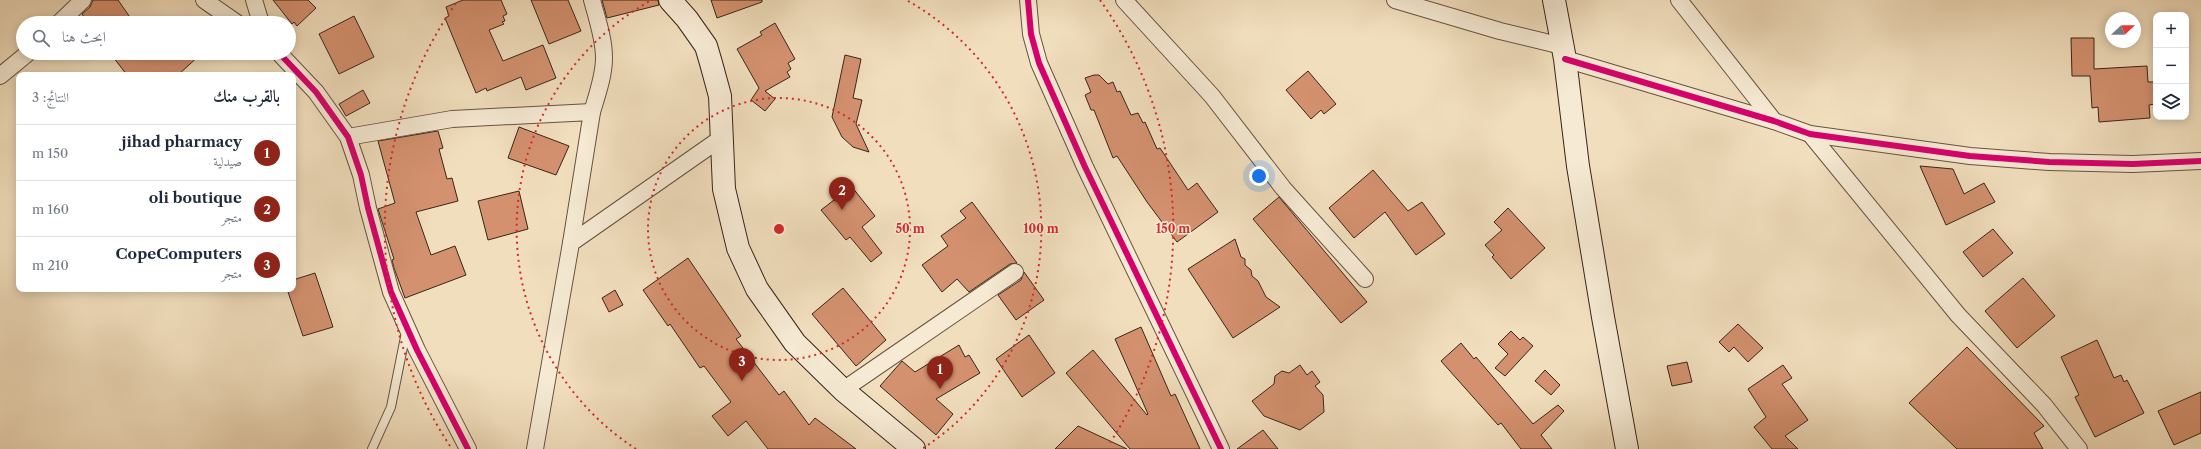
<!DOCTYPE html>
<html lang="ar">
<head>
<meta charset="utf-8">
<style>
  body { margin:0; font-family:"Libre Caslon Text",Amiri,serif; background:#f6f6f7; color:#1f2937; direction:rtl }
  .controls { position:absolute; right:12px; top:12px; display:grid; overflow:hidden; border-radius:8px; box-shadow:0 2px 10px #0003 }
  .controls button { width:36px; height:36px; display:grid; place-items:center; padding:0; border:0; border-bottom:1px solid #e0e1e3; background:#fff; color:#1f2937; font:20px sans-serif }
  .compass { position:absolute; left:2105px; top:12px; width:36px; height:36px; border-radius:50%; background:#fff; box-shadow:0 2px 10px #0003; rotate:68deg }
  .you { position:absolute; left:1259px; top:176px; width:14px; height:14px; margin:-10px; border:3px solid #fff; border-radius:50%; background:#1a73e8; box-shadow:0 0 0 6px #1a73e833 }
  .badge { display:grid; place-items:center; width:26px; height:26px; border-radius:50%; background:#8f2418; color:#fff; font-size:13px; font-weight:700 }
  .pin { position:absolute; translate:-50% -33px; filter:drop-shadow(0 1px 2px #0008) }
  .pin::after { content:''; position:absolute; top:21px; width:14px; height:12px; background:inherit; clip-path:polygon(0 0,100% 0,50% 100%) }
  .list { margin:0; padding:0; list-style:none }
  h2 { display:flex; justify-content:space-between; align-items:center; height:52px; margin:0; padding:0 16px; font-size:17px }
  h2 small { font-size:13px; font-weight:400; color:#747a83 }
  .list li { display:grid; grid-template-columns:26px 1fr auto; gap:12px; align-items:center; box-sizing:border-box; height:56px; padding:0 16px; border-top:1px solid #e0e1e3 }
  .list b { display:block; font-size:15px; white-space:nowrap }
  .list p { margin:0; font-size:13px; white-space:nowrap; color:#747a83 }
  .list em { font-size:13px; font-style:normal; color:#747a83 }
  .icon { flex:none; width:22px; height:22px; fill:none; stroke:currentColor; stroke-width:2; stroke-linecap:round; stroke-linejoin:round }
  .map { position:relative; flex:none; width:2201px; height:449px; overflow:hidden; direction:ltr }
  .search { position:absolute; background:#fff; box-shadow:0 2px 10px #0003; left:16px; top:16px; width:280px; height:44px; display:flex; align-items:center; gap:10px; box-sizing:border-box; padding:0 14px; border-radius:22px; color:#747a83; font-size:15px }
  .panel { position:absolute; background:#fff; box-shadow:0 2px 10px #0003; left:16px; top:72px; width:280px; height:220px; border-radius:8px; direction:rtl }
  .map>svg:first-child { display:block }
  .building { fill:#d4916f; stroke:#392518 }
  .lines { fill:none; stroke-linecap:round; stroke-linejoin:round }
  .service-casing { stroke:#675341; stroke-width:10 }
  .minor-casing { stroke:#675341; stroke-width:18 }
  .secondary-casing { stroke:#392518; stroke-width:24 }
  .service { stroke:#f6ead4; stroke-width:8 }
  .minor { stroke:#f6ead4; stroke-width:16 }
  .secondary { stroke:#f6ead4; stroke-width:22 }
  .cycleway-casing { stroke:#f6ead4; stroke-width:8 }
  .cycleway { stroke:#d6006c; stroke-width:6 }
  .ring { fill:none; stroke:#d62828; stroke-width:2; stroke-dasharray:2 4 }
  .centre { fill:#d62828; stroke:#f6ead4; stroke-width:2 }
  .ring-label { font-size:12px; text-anchor:middle; font-weight:bold; fill:#d62828; stroke:#f6ead4; stroke-width:3; stroke-linejoin:round; paint-order:stroke }
</style>
</head>
<body>
<div class="map">
<svg width="2201" height="449" viewBox="0 0 2201 449">
  <rect width="100%" height="100%" fill="#f1debd"/>
  <filter id="stains"><feTurbulence type="fractalNoise" baseFrequency=".005" numOctaves="4"/><feColorMatrix values="0 0 0 0 .2 0 0 0 0 .09 0 0 0 0 .02 0 0 0 .5 -.17"/></filter>
  <radialGradient id="worn" r=".72"><stop offset=".6" stop-color="#630" stop-opacity="0"/><stop offset="1" stop-color="#630" stop-opacity=".3"/></radialGradient>
  <!-- building -->
  <g class="building">
    <path d="M93 0H118L134 23H88L82 14 90 7Z"/>
    <path d="M273 0H308L316 8 297 26 294 22 292 24Z"/>
    <path d="M463 0H501L507 14 503 16 505 21 502 22 504 24 489 30 503 61 543 45 556 78 526 90 521 77 487 91 486 88 476 93 445 18 449 16 446 7Z"/>
    <path d="M531 0H568L581 31 549 44Z"/>
    <path d="M602 0H658L659 5 607 18Z"/>
    <path d="M711 0H762V2L717 18Z"/>
    <path d="M354 16 374 57 339 74 319 34Z"/>
    <path d="M775 23 795 59 788 63 791 69 787 72 790 77 765 91 775 99 765 111 751 100 759 88 737 49 762 35 760 32Z"/>
    <path d="M2071 38H2094V69L2147 66 2148 82H2154L2155 104 2149 105 2150 118 2099 122 2098 107 2092 108 2090 76H2072Z"/>
    <path d="M110 53H202L178 75H127Z"/>
    <path d="M845 55 861 59 853 98 862 100 856 124 869 152 853 147 842 137 832 117Z"/>
    <path d="M1308 71 1336 104 1324 114 1321 110 1311 119 1286 90Z"/>
    <path d="M1094 75H1099L1108 84 1113 82 1117 92 1120 91 1131 115 1138 113 1143 123 1145 122 1157 149 1160 148 1188 190 1197 183 1218 212 1177 242 1147 202 1117 156 1113 158 1094 110H1091L1085 95 1091 92 1085 78Z"/>
    <path d="M363 90 370 103 346 116 339 104Z"/>
    <path d="M519 127 569 146 556 175 508 158Z"/>
    <path d="M438 131 443 148 439 149 447 179 452 178 458 201 416 212 431 255 455 246 466 275 405 298 394 268 392 260 394 259 378 209 395 203 378 141Z"/>
    <path d="M1920 166 1953 169 1964 194 1984 183 1995 202 1946 225Z"/>
    <path d="M1373 170 1408 211 1422 202 1445 234 1416 255 1385 212 1354 238 1329 208Z"/>
    <path d="M852 187 875 216 862 227 882 253 871 262 850 237 846 240 821 210 838 197 845 200Z"/>
    <path d="M519 191 528 229 488 240 478 201Z"/>
    <path d="M1279 197 1367 302 1341 323 1253 219Z"/>
    <path d="M972 202 1017 263 1010 264 969 292 957 279 942 292 922 265 948 246 941 236 966 218 960 211Z"/>
    <path d="M1508 208 1545 248 1511 279 1492 257 1494 255 1485 245 1502 230 1494 222Z"/>
    <path d="M1993 229 2013 253 1983 277 1963 252Z"/>
    <path d="M1235 239 1241 257 1245 259V265L1251 270 1252 276 1258 281 1266 297 1280 307 1233 338 1188 269Z"/>
    <path d="M688 258 741 336 736 339 779 395 784 391 809 425 815 418 856 449H768L746 421 728 436 712 416 731 402 704 366 700 368 670 324 668 326 643 290Z"/>
    <path d="M1024 272 1044 300 1016 320 998 295 1021 280Z"/>
    <path d="M315 273 333 327 303 336 287 289H293V280Z"/>
    <path d="M2023 278 2055 316 2017 348 1985 311Z"/>
    <path d="M843 288 886 340 856 366 812 314Z"/>
    <path d="M615 290 623 305 609 312 602 298Z"/>
    <path d="M1738 324 1763 348 1748 362 1734 347 1729 352 1719 342Z"/>
    <path d="M1141 327 1171 396 1175 394 1200 449H1130L1066 373 1093 350 1147 415 1148 414 1115 339Z"/>
    <path d="M1511 331 1520 340 1523 337 1533 346 1505 376 1495 368 1508 354 1498 344Z"/>
    <path d="M1029 335 1055 373 1022 397 996 359Z"/>
    <path d="M2097 340 2114 378 2121 375 2124 382 2127 380 2144 413 2095 437 2075 397 2079 395 2061 357Z"/>
    <path d="M1461 343 1474 359 1476 357 1533 424 1558 405 1564 411 1541 435 1552 449H1521L1501 423 1498 425 1441 361Z"/>
    <path d="M959 345 965 357 969 355 980 373 936 399 953 414 936 435 880 386 902 361 915 372Z"/>
    <path d="M1967 347 2044 426 2034 433 2043 449H1957L1909 403Z"/>
    <path d="M1687 362 1692 382 1672 386 1667 366Z"/>
    <path d="M1300 365 1307 375 1312 371 1320 382 1315 386 1323 395 1324 412 1300 430 1264 416 1252 401 1274 384 1275 376 1282 371 1289 373Z"/>
    <path d="M1783 365 1792 378 1782 384 1808 420 1785 436 1798 449H1772L1754 427 1766 417 1748 389Z"/>
    <path d="M1545 370 1560 385 1551 395 1535 381Z"/>
    <path d="M2201 392V433L2174 445 2158 411Z"/>
    <path d="M1078 426 1127 449H1055Z"/>
    <path d="M1263 430 1278 449H1237Z"/>
  </g>
  <g class="lines">
    <defs>
      <path id="service" d="M372 449 391 407 406 332"/>
      <g id="minor">
        <path d="M204 0 237 23"/>
        <path d="M254 0 261 23"/>
        <path d="M1028 0 1031 34 1039 63 1085 167 1221 449"/>
        <path d="M1124 0 1212 96 1283 188 1365 279"/>
        <path d="M1395 0 1500 31 1562 46"/>
        <path d="M1679 0 1774 121"/>
        <path d="M59 23 83 0"/>
        <path d="M279 53 316 92 348 137 361 175 368 208 391 292 417 350 468 449"/>
        <path d="M1565 59 1774 121 1810 134 1970 156 2049 162 2133 164 2201 161"/>
        <path d="M0 76 28 53"/>
        <path d="M592 112C597 95 604 76 604 58 604 38 597 19 592 0"/>
        <path d="M1810 134 1958 315 2044 405 2079 449"/>
        <path d="M348 137 452 119 592 112 571 243"/>
        <path d="M843 390 1015 272"/>
        <path d="M535 449 571 243 720 139"/>
      </g>
      <g id="secondary">
        <path d="M670 0 687 19 706 46 711 63 720 96 724 189 738 248 757 289 795 343 843 390 914 449"/>
        <path d="M1554 0 1565 59 1578 166 1603 317 1627 449"/>
      </g>
    </defs>
    <!-- service casing -->
    <use href="#service" class="service-casing"/>
    <!-- minor casing -->
    <use href="#minor" class="minor-casing"/>
    <!-- secondary casing -->
    <use href="#secondary" class="secondary-casing"/>
    <!-- service -->
    <use href="#service" class="service"/>
    <!-- minor -->
    <use href="#minor" class="minor"/>
    <!-- secondary -->
    <use href="#secondary" class="secondary"/>
    <defs>
      <g id="cycleway">
        <path d="M1028 0 1031 34 1039 63 1085 167 1221 449"/>
        <path d="M279 53 316 92 348 137 361 175 368 208 391 292 417 350 468 449"/>
        <path d="M1565 59 1774 121 1810 134 1970 156 2049 162 2133 164 2201 161"/>
      </g>
    </defs>
    <!-- cycleway casing -->
    <use href="#cycleway" class="cycleway-casing"/>
    <!-- cycleway -->
    <use href="#cycleway" class="cycleway"/>
  </g>
  <!-- distance rings -->
  <g class="ring">
    <circle cx="779" cy="229" r="131"/>
    <path d="M636 449A262 262 0 0 1 650 1M908 1A262 262 0 0 1 922 449"/>
    <path d="M450 446A394 394 0 0 1 458 0M1100 0A394 394 0 0 1 1108 446"/>
  </g>
  <circle cx="779" cy="229" r="6" class="centre"/>
  <g class="ring-label">
    <text x="910" y="233">50 m</text>
    <text x="1041" y="233">100 m</text>
    <text x="1173" y="233">150 m</text>
  </g>
  <rect width="100%" height="100%" filter="url(#stains)"/>
  <rect width="100%" height="100%" fill="url(#worn)"/>
</svg>
<div class="controls">
<button>+</button>
<button>−</button>
<button><svg class="icon" aria-label="layers" viewBox="0 0 24 24"><path d="M12 4l9 5-9 5-9-5zM3 14l9 5 9-5"/></svg></button>
</div>
<svg class="compass" viewBox="-18 -18 36 36"><path d="M0-13l5 13h-10z" fill="#e53935"/><path d="M0 13l5-13h-10z" fill="#747a83"/></svg>
<div class="you"></div>
<div class="pin badge" style="left:940px;top:389px">1</div>
<div class="pin badge" style="left:842px;top:210px">2</div>
<div class="pin badge" style="left:742px;top:381px">3</div>
<div class="search"><svg class="icon" aria-label="search" viewBox="0 0 24 24"><circle cx="10" cy="10" r="6"/><path d="M15 15l6 6"/></svg>ابحث هنا</div>
<section class="panel">
<h2>بالقرب منك<small>النتائج: 3</small></h2>
<ul class="list">
<li><span class="badge">1</span><div><b>jihad pharmacy</b><p>صيدلية</p></div><em>150 m</em></li>
<li><span class="badge">2</span><div><b>oli boutique</b><p>متجر</p></div><em>160 m</em></li>
<li><span class="badge">3</span><div><b>CopeComputers</b><p>متجر</p></div><em>210 m</em></li>
</ul>
</section>
</div>
</body>
</html>
